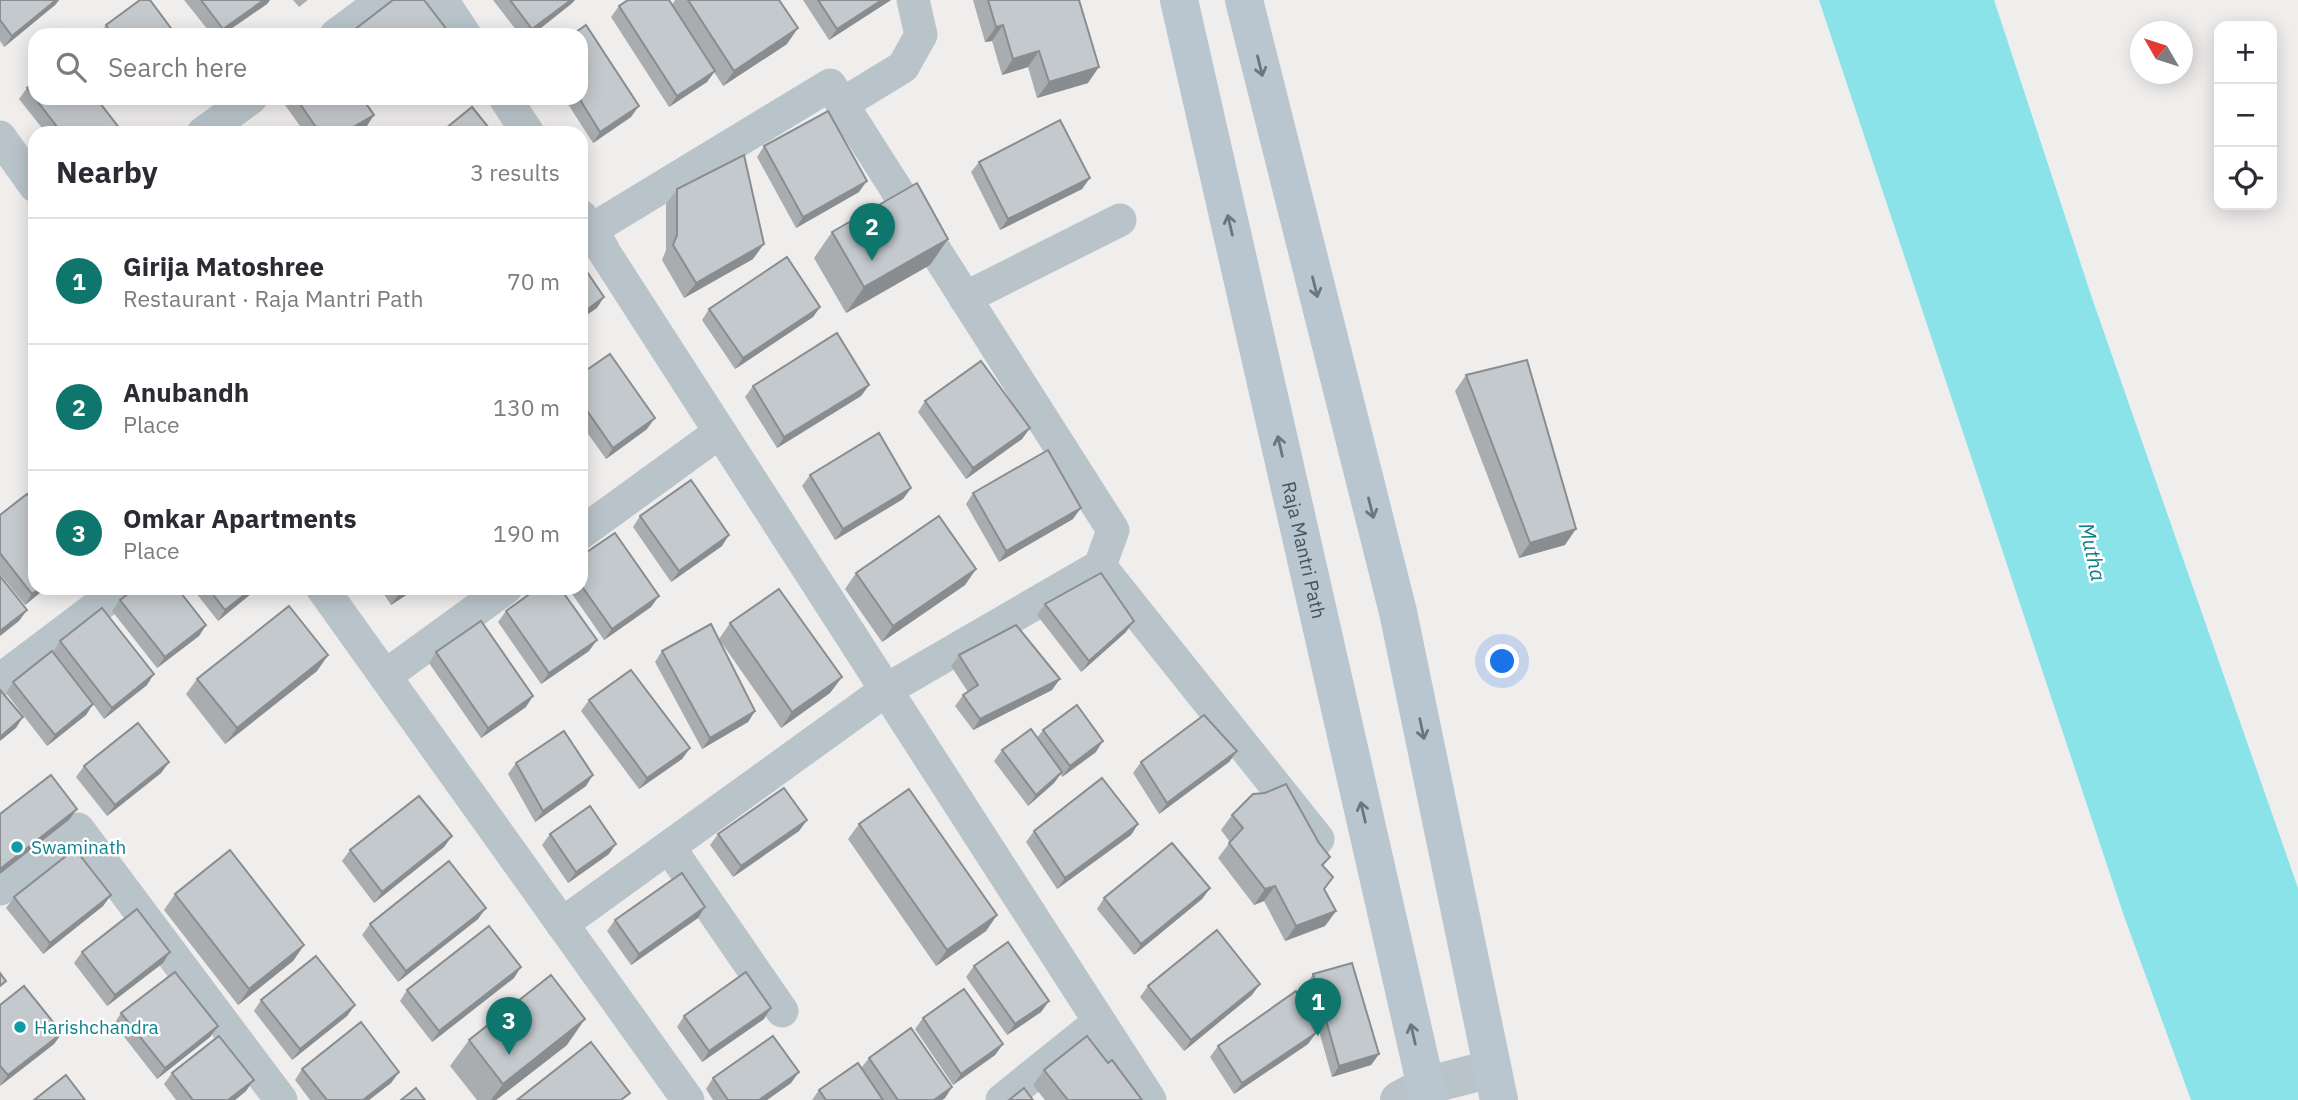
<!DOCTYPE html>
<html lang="en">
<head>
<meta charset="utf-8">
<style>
  body { margin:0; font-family:"IBM Plex Sans",sans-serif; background:#f7f7f7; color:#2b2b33 }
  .controls { position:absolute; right:21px; top:21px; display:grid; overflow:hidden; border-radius:14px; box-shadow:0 4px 18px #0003 }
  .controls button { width:63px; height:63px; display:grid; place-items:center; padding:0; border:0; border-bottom:2px solid #e1e1e2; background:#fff; color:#2b2b33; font:35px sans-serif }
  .compass { position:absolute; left:2130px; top:21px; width:63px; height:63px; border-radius:50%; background:#fff; box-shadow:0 4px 18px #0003; rotate:309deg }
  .you { position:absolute; left:1503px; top:662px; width:24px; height:24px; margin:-18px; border:5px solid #fff; border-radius:50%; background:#1a73e8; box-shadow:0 0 0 10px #1a73e833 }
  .badge { display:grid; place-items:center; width:46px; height:46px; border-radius:50%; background:#0f766e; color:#fff; font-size:23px; font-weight:700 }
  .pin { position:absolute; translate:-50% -58px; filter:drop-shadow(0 2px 4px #0008) }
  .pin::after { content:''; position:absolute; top:37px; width:24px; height:21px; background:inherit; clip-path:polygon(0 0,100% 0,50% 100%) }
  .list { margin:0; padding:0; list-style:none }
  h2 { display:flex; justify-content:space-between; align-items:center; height:91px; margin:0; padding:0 28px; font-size:30px }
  h2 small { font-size:23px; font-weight:400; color:#7c7c81 }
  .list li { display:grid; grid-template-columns:46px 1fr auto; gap:21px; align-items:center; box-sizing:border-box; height:126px; padding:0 28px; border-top:2px solid #e1e1e2 }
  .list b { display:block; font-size:26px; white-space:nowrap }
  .list p { margin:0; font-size:23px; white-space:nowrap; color:#7c7c81 }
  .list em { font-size:23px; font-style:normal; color:#7c7c81 }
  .icon { flex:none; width:38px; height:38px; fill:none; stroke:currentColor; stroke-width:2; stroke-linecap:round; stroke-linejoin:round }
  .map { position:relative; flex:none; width:2298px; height:1100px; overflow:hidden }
  .search { position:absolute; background:#fff; box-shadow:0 4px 18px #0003; left:28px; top:28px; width:560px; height:77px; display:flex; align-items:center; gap:18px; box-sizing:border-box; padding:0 24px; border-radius:21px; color:#7c7c81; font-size:26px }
  .panel { position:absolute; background:#fff; box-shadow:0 4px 18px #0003; left:28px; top:126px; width:560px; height:469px; border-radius:21px }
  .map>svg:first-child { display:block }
  .water { fill:#8ae3e9 }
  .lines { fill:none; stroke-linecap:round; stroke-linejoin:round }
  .minor { stroke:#b9c4ca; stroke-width:33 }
  .tertiary { stroke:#b9c4ca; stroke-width:38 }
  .secondary { stroke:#b9c6cf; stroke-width:38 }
  .wall { fill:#a9adb0 }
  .shaded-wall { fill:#898d90 }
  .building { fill:#c4c9cd; stroke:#898d90; stroke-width:2 }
  .oneway { stroke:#68767d }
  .culture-dot { fill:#0f9aa8; stroke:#fff; stroke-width:2.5 }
  .labels { text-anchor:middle; stroke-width:5; stroke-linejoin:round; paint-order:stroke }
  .street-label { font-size:19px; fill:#46535a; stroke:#fff }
  .culture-label { font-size:19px; fill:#0d838f; stroke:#fff; text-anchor:start }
  .water-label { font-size:21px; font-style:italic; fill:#107e85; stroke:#fff }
</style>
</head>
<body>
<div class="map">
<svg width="2298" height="1100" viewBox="0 0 2298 1100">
  <rect width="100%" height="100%" fill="#f0eded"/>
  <!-- water -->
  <path class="water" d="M1819 0H1994L2093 301 2298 888V1100H2191L2124 916Z"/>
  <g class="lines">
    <!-- minor -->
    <g class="minor">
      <path d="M442 0 465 35"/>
      <path d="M336 35 383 0"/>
      <path d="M505 98 528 133"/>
      <path d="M203 133 251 98"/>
      <path d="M0 137 35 186"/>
      <path d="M581 216 1150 1100"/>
      <path d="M603 249 591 230 830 85 842 104 903 67 921 35 913 0"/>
      <path d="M965 298 1120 220"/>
      <path d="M581 533 720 432"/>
      <path d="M1100 566 1318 839"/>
      <path d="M322 588 688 1100"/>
      <path d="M385 676 506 588"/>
      <path d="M0 680 122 588"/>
      <path d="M669 847 782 1011"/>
      <path d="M0 889 78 829 281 1100"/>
      <path d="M562 924 886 690 1100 566 1113 530 842 104"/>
      <path d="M1002 1100 1099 1022"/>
    </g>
    <!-- tertiary -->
    <path class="tertiary" d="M1399 1100 1425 1086 1491 1069"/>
    <!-- secondary -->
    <g class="secondary">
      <path id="s1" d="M1179 0 1429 1100"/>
      <path d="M1244 0 1398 612 1499 1100"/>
    </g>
  </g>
  <!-- wall -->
  <g class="wall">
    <path d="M0 0H59L55 5 4 47 0 41Z"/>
    <path d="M184 0H270L267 4 222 35H212Z"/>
    <path d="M293 0H308L299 7Z"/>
    <path d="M493 0H575L571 4 532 35H520Z"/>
    <path d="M675 0H779L787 44 723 86 714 72 707 82 669 107 611 17 619 6 672 5Z"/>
    <path d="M803 0H891L829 40Z"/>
    <path d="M973 0H1079L1088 83 1037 98 1028 67 1002 75 992 41 985 42Z"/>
    <path d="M106 25 176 35H99Z"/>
    <path d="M354 30 451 35H350Z"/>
    <path d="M27 88 120 129 118 133H46L19 99Z"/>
    <path d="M280 98H362L367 126 354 133H305Z"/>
    <path d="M391 98H405L396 104Z"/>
    <path d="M564 98H581L631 117 593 143Z"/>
    <path d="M764 146 859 192 796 228 757 157Z"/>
    <path d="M979 162 1082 189 1000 230 971 172Z"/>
    <path d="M677 189 753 259 684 298 662 260 666 250V204Z"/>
    <path d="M832 232 948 239 930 265 846 313 814 258Z"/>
    <path d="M820 307 813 317 735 369 702 320 709 309Z"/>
    <path d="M581 374 647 429 606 459 581 424Z"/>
    <path d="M1466 375 1565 545 1519 558 1455 391Z"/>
    <path d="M869 385 861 396 777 448 745 397 753 386Z"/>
    <path d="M925 401 1030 428 1022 439 966 479 918 412Z"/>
    <path d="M810 475 911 488 903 499 835 540 802 486Z"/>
    <path d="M973 493 1073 519 999 562 966 504Z"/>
    <path d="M0 515 35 588H46L25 605 0 574Z"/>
    <path d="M640 516 722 546 671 582 633 527Z"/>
    <path d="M581 556 651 607 604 640 568 588H581Z"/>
    <path d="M976 569 965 585 882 642 845 589 856 573Z"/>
    <path d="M192 588H258L218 621Z"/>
    <path d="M380 588H417L391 605Z"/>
    <path d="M120 600 206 625 199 636 157 668 112 611Z"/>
    <path d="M1045 604 1126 632 1081 672 1037 615Z"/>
    <path d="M506 611 589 651 541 684 498 622Z"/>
    <path d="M730 623 842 677 830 693 781 728 719 639Z"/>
    <path d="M60 641 147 685 104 719 93 704 86 715 47 746 6 693 13 682 53 652Z"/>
    <path d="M662 651 755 711 748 722 702 749 655 662Z"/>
    <path d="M436 652 526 707 481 738 429 663Z"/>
    <path d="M328 655 317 671 225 744 186 694 197 679Z"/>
    <path d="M959 655 1052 690 973 730 955 706 963 695 968 692 951 666Z"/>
    <path d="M589 700 690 748 682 759 639 789 581 711Z"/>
    <path d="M1043 730 1096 752 1062 777 1061 774 1054 783 1028 806 994 761 1002 750 1037 738Z"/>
    <path d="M1237 751 1229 762 1159 814 1133 773 1141 762Z"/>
    <path d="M169 762 161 773 107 816 76 777 84 766Z"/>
    <path d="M516 763 586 786 535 822 508 774Z"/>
    <path d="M1232 815 1319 843 1330 857 1323 866 1324 890 1336 911 1325 926 1285 941 1264 901 1254 905 1218 858 1230 842 1221 830Z"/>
    <path d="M807 820 799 831 733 877 710 845 718 834Z"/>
    <path d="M859 824 997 915 986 931 936 966 848 839Z"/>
    <path d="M1138 824 1131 835 1057 889 1026 842 1034 831Z"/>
    <path d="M550 834 609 854 568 883 542 845Z"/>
    <path d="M452 836 444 847 374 903 342 861 350 850Z"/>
    <path d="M1210 888 1202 899 1134 955 1097 909 1104 898Z"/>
    <path d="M175 894 304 945 293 961 238 1005 164 910Z"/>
    <path d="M111 895 103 906 43 954 6 908 14 897Z"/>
    <path d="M705 907 698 918 631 965 607 931 615 920Z"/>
    <path d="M478 919 398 982 362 935 370 924Z"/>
    <path d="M82 952H170L163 963 107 1006 74 963Z"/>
    <path d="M974 966 1049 1001 1041 1012 1007 1035 966 977Z"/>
    <path d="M1313 974 1379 1054 1371 1065 1332 1077 1306 985Z"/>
    <path d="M514 978 432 1042 400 1001 407 990Z"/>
    <path d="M1148 986 1252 995 1184 1051 1140 997Z"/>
    <path d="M261 1000 355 1005 347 1016 292 1060 254 1011Z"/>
    <path d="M0 1005 62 1033 54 1044 0 1086Z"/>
    <path d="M121 1013 218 1026 210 1037 157 1079 114 1024Z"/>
    <path d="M684 1016 764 1019 702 1062 677 1027Z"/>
    <path d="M923 1018 1003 1044 995 1055 953 1085 915 1029Z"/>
    <path d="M1316 1033 1308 1044 1234 1094 1210 1057 1218 1046Z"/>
    <path d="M469 1040 567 1045 496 1100H477L450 1066Z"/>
    <path d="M869 1058 952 1087 945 1098 942 1100H812L819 1090 861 1068Z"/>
    <path d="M1108 1063 1142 1100H1045L1033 1085 1044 1070Z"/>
    <path d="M302 1069 399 1072 391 1083 369 1100H310L295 1080Z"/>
    <path d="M172 1073 246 1091 235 1100H176L164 1084Z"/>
    <path d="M713 1078 791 1083 767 1100H713L706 1089Z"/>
  </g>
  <!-- shaded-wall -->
  <g class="shaded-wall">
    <path d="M56 0H59L55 5 4 47 12 36Z"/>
    <path d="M264 0H270L267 4 222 35H219L223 29Z"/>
    <path d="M571 0H575L571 4 532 35H528L532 29Z"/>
    <path d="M882 0H891L829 40 837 29Z"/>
    <path d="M1003 25 992 41 985 42 996 27Z"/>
    <path d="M798 28 787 44 723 86 734 71Z"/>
    <path d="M1039 51 1028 67 1002 75 1013 59Z"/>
    <path d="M1099 67 1088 83 1037 98 1049 82Z"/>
    <path d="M715 71 707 82 669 107 677 96Z"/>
    <path d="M639 106 631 117 593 143 600 132Z"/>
    <path d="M374 115 367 126 354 133H343Z"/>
    <path d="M1090 178 1082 189 1000 230 1008 219Z"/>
    <path d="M867 181 859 192 796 228 803 217Z"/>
    <path d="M948 239 930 265 846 313 864 287Z"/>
    <path d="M764 244 753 259 684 298 696 283Z"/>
    <path d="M604 297 597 308 581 319V314Z"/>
    <path d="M820 307 813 317 735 369 743 358Z"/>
    <path d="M869 385 861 396 777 448 784 437Z"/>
    <path d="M655 418 647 429 606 459 613 448Z"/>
    <path d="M1030 428 1022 439 966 479 973 468Z"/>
    <path d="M911 488 903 499 835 540 843 529Z"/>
    <path d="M1081 508 1073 519 999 562 1006 551Z"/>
    <path d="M1576 529 1565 545 1519 558 1530 543Z"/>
    <path d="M729 535 722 546 671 582 679 571Z"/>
    <path d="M976 569 965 585 882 642 893 626Z"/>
    <path d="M40 588H46L25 605 32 594Z"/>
    <path d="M253 588H258L218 621 225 610Z"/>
    <path d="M409 588H417L391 605 399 594Z"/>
    <path d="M659 596 651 607 604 640 612 629Z"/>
    <path d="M27 610 19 621 0 636V631Z"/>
    <path d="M1134 621 1126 632 1081 672 1089 661Z"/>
    <path d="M206 625 199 636 157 668 165 657Z"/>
    <path d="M597 640 589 651 541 684 549 673Z"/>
    <path d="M328 655 317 671 225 744 237 728Z"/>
    <path d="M154 674 147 685 104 719 112 708Z"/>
    <path d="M842 677 830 693 781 728 792 712Z"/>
    <path d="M1060 679 1052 690 973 730 980 719Z"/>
    <path d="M533 696 526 707 481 738 488 728Z"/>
    <path d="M93 704 86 715 47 746 55 735Z"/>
    <path d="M755 711 748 722 702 749 710 738Z"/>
    <path d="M23 717 16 728 0 741V737Z"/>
    <path d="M1103 741 1096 752 1062 777 1070 766Z"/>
    <path d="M690 748 682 759 639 789 647 778Z"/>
    <path d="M1237 751 1229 762 1159 814 1167 803Z"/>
    <path d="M169 762 161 773 107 816 115 805Z"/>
    <path d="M1062 772 1054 783 1028 806 1036 795Z"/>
    <path d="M593 775 586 786 535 822 543 811Z"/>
    <path d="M77 809 69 820 0 874V869Z"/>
    <path d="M807 820 799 831 733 877 741 866Z"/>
    <path d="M1138 824 1131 835 1057 889 1065 878Z"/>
    <path d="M452 836 444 847 374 903 382 892Z"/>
    <path d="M616 844 609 854 568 883 576 872Z"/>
    <path d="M1275 886 1264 901 1254 905 1265 889Z"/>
    <path d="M1210 888 1202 899 1134 955 1141 944Z"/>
    <path d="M111 895 103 906 43 954 50 943Z"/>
    <path d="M705 907 698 918 631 965 639 954Z"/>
    <path d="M486 908 478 919 398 982 406 971Z"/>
    <path d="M1336 911 1325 926 1285 941 1296 926Z"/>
    <path d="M997 915 986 931 936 966 947 950Z"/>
    <path d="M304 945 293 961 238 1005 249 989Z"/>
    <path d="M170 952 163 963 107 1006 115 995Z"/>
    <path d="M521 967 514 978 432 1042 439 1031Z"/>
    <path d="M1260 984 1252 995 1184 1051 1191 1040Z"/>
    <path d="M1049 1001 1041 1012 1007 1035 1015 1024Z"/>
    <path d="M355 1005 347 1016 292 1060 300 1049Z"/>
    <path d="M771 1008 764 1019 702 1062 709 1051Z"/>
    <path d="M585 1019 567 1045 496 1100H491L503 1084Z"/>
    <path d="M218 1026 210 1037 157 1079 165 1068Z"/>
    <path d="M62 1033 54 1044 0 1086 8 1075Z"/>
    <path d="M1316 1033 1308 1044 1234 1094 1242 1083Z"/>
    <path d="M1003 1044 995 1055 953 1085 961 1074Z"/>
    <path d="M1379 1054 1371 1065 1332 1077 1339 1066Z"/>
    <path d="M399 1072 391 1083 369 1100H363Z"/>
    <path d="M799 1072 791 1083 767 1100H759Z"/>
    <path d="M254 1080 246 1091 235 1100H228Z"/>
    <path d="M952 1087 945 1098 942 1100H934Z"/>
  </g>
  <!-- building -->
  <g class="building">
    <path d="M0 0H56L12 36 0 20Z"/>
    <path d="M140 0H150L176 35H113L106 25Z"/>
    <path d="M201 0H264L223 29Z"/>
    <path d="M393 0H424L451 35H358L354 30Z"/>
    <path d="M510 0H571L532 29Z"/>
    <path d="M628 0H669L715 71 677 96 619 6Z"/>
    <path d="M688 0H779L798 28 734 71Z"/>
    <path d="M818 0H882L837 29Z"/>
    <path d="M988 0H1079L1099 67 1049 82 1039 51 1013 59 1003 25 996 27Z"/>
    <path d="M586 25 639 106 600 132 579 98H581V35H572Z"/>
    <path d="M35 81V98H96L120 129 116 133H62L27 88Z"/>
    <path d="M296 98H362L374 115 343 133H320Z"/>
    <path d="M472 107 493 133H440Z"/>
    <path d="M828 111 867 181 803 217 764 146Z"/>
    <path d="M1060 120 1090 178 1008 219 979 162Z"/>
    <path d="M253 128 257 133H247Z"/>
    <path d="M744 155 764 244 696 283 673 245 677 235V189Z"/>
    <path d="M917 183 948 239 864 287 832 232Z"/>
    <path d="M787 257 820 307 743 358 709 309Z"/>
    <path d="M581 263 604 297 581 314Z"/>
    <path d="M837 333 869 385 784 437 753 386Z"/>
    <path d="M610 354 655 418 613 448 581 402V374Z"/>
    <path d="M1527 360 1576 529 1530 543 1466 375Z"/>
    <path d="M981 361 1030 428 973 468 925 401Z"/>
    <path d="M879 433 911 488 843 529 810 475Z"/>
    <path d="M1048 450 1081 508 1006 551 973 493Z"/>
    <path d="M691 480 729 535 679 571 640 516Z"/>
    <path d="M27 494 35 504V588H40L32 594 0 553V515Z"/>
    <path d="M939 516 976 569 893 626 856 573Z"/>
    <path d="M615 533 659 596 612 629 581 585V556Z"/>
    <path d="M1101 573 1134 621 1089 661 1045 604Z"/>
    <path d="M0 576 27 610 0 631Z"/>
    <path d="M136 588H177L206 625 165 657 120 600Z"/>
    <path d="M208 588H253L225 610Z"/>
    <path d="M395 588H409L399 594Z"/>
    <path d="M538 588H560L597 640 549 673 506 611Z"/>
    <path d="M779 589 842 677 792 712 730 623Z"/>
    <path d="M289 606 328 655 237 728 197 679Z"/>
    <path d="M102 608 154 674 112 708 60 641Z"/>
    <path d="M481 621 533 696 488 728 436 652Z"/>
    <path d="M711 624 755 711 710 738 662 651Z"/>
    <path d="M1016 625 1060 679 980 719 963 695 978 685 959 655Z"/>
    <path d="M52 651 93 704 55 735 13 682Z"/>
    <path d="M631 670 690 748 647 778 589 700Z"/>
    <path d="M0 690 23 717 0 737Z"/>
    <path d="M1077 705 1103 741 1070 766 1043 730Z"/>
    <path d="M1204 715 1237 751 1167 803 1141 762Z"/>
    <path d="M138 723 169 762 115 805 84 766Z"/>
    <path d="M1031 729 1062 772 1036 795 1002 750Z"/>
    <path d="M564 731 593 775 543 811 516 763Z"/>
    <path d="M51 775 77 809 0 869V814Z"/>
    <path d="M1102 778 1138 824 1065 878 1034 831Z"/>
    <path d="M1286 784 1319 843 1330 857 1322 865 1333 877 1324 889 1336 911 1296 926 1275 886 1265 889 1229 843 1243 828 1232 815 1253 794 1265 793Z"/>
    <path d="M784 788 807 820 741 866 718 834Z"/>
    <path d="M909 789 997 915 947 950 859 824Z"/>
    <path d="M419 796 452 836 382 892 350 850Z"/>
    <path d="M590 806 616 844 576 872 550 834Z"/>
    <path d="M1172 843 1210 888 1141 944 1104 898Z"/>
    <path d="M75 849 111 895 50 943 14 897Z"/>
    <path d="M230 850 304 945 249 989 175 894Z"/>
    <path d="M449 861 486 908 406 971 370 924Z"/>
    <path d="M682 873 705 907 639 954 615 920Z"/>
    <path d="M137 909 170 952 115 995 82 952Z"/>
    <path d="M489 926 521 967 439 1031 407 990Z"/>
    <path d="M1217 930 1260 984 1191 1040 1148 986Z"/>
    <path d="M1008 942 1049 1001 1015 1024 974 966Z"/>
    <path d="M316 956 355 1005 300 1049 261 1000Z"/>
    <path d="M1352 963 1379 1054 1339 1066 1313 974Z"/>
    <path d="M175 972 218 1026 165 1068 121 1013Z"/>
    <path d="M746 972 771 1008 709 1051 684 1016Z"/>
    <path d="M0 973 6 981 0 986Z"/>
    <path d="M551 975 585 1019 503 1084 469 1040Z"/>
    <path d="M24 986 62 1033 8 1075 0 1066V1005Z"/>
    <path d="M964 989 1003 1044 961 1074 923 1018Z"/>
    <path d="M1296 991 1316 1033 1242 1083 1218 1046Z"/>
    <path d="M361 1022 399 1072 363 1100H327L302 1069Z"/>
    <path d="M911 1028 952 1087 934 1100H898L869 1058Z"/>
    <path d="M219 1036 254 1080 228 1100H193L172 1073Z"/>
    <path d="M773 1036 799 1072 759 1100H728L713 1078Z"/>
    <path d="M1087 1036 1108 1063 1112 1060 1142 1100H1068L1044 1070Z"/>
    <path d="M591 1042 630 1093 621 1100H517Z"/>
    <path d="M858 1063 883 1100H826L819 1090Z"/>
    <path d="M66 1075 85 1100H34Z"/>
    <path d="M416 1088 425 1100H401Z"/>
    <path d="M1024 1088 1033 1100H1009Z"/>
  </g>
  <!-- one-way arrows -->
  <defs><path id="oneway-shaft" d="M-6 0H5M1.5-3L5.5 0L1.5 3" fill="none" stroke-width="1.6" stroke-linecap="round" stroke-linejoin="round" transform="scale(1.75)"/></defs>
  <g class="oneway">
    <use href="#oneway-shaft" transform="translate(1260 66) rotate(76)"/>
    <use href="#oneway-shaft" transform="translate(1230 225) rotate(-103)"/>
    <use href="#oneway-shaft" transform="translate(1315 287) rotate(76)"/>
    <use href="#oneway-shaft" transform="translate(1280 446) rotate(-103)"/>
    <use href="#oneway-shaft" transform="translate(1371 508) rotate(76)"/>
    <use href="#oneway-shaft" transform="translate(1422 729) rotate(78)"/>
    <use href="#oneway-shaft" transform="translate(1363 812) rotate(-103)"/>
    <use href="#oneway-shaft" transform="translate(1413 1034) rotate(-103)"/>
  </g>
  <!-- markers -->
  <g class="culture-dot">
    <circle cx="17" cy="847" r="7"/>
    <circle cx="20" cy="1027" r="7"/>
  </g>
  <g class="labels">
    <!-- street labels -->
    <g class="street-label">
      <text dy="7" stroke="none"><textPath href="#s1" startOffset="564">Raja Mantri Path</textPath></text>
    </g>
    <!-- culture labels -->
    <g class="culture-label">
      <text x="31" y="854">Swaminath</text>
      <text x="34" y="1034">Harishchandra</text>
    </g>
    <!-- water labels -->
    <g class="water-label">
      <text transform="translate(2092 552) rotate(77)" y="7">Mutha</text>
    </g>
  </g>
</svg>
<div class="controls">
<button>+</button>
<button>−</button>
<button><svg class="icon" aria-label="locate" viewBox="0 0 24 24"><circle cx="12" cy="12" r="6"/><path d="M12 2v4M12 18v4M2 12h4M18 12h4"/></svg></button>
</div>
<svg class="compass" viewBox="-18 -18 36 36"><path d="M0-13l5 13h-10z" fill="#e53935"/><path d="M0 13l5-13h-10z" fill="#7c7c81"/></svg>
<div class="you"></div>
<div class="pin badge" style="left:1318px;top:1036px">1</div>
<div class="pin badge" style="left:872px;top:261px">2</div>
<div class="pin badge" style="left:509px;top:1055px">3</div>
<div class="search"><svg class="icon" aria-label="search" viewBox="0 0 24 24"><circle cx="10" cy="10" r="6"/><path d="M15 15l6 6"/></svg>Search here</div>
<section class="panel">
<h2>Nearby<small>3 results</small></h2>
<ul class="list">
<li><span class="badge">1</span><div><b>Girija Matoshree</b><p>Restaurant · Raja Mantri Path</p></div><em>70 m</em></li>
<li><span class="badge">2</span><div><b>Anubandh</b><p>Place</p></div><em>130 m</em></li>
<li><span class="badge">3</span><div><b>Omkar Apartments</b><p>Place</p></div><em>190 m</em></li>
</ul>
</section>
</div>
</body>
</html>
